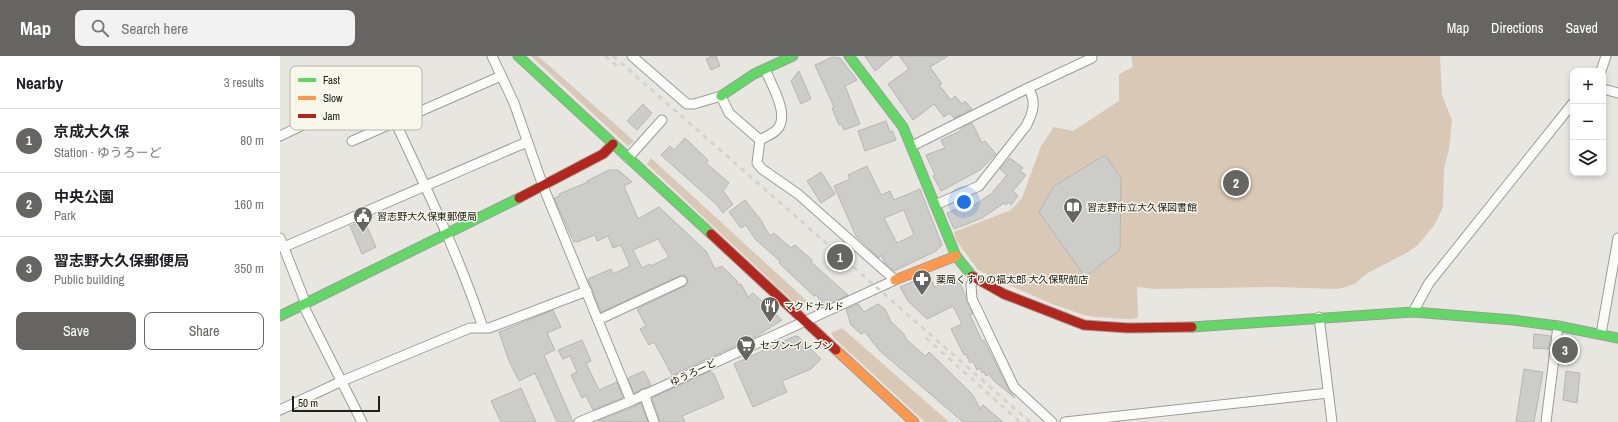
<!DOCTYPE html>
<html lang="en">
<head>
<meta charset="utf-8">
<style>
  body { margin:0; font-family:"Archivo Narrow","Noto Sans JP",sans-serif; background:#f2f2f2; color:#202124 }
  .controls { position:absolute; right:12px; top:12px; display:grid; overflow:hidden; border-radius:8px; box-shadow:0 2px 6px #0003 }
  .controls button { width:36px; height:36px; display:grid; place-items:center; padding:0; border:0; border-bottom:1px solid #e0e0e0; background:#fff; color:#202124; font:20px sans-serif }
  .scale { position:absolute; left:12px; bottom:10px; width:88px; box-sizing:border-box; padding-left:4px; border:2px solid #20201c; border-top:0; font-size:11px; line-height:14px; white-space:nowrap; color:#20201c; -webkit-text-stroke:3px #f8f7eb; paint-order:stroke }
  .you { position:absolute; left:684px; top:146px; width:14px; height:14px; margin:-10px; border:3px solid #fff; border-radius:50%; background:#1a73e8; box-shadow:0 0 0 6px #1a73e833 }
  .badge { display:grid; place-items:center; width:26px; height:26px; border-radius:50%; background:#666561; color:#fff; font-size:13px; font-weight:700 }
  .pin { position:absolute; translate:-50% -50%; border:2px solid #fff; box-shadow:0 1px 4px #0006 }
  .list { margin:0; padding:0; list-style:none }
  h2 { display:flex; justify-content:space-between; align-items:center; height:52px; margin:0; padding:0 16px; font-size:17px }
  h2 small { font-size:13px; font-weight:400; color:#757577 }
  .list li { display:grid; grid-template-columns:26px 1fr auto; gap:12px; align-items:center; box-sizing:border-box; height:64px; padding:0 16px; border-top:1px solid #e0e0e0 }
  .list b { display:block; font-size:15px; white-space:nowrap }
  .list p { margin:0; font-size:13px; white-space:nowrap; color:#757577 }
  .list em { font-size:13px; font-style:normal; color:#757577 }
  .actions { display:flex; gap:8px; padding:12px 16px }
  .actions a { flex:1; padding:9px 0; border:1px solid #666561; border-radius:8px; text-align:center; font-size:14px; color:#666561 }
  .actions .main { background:#666561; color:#fff }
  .icon { flex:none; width:22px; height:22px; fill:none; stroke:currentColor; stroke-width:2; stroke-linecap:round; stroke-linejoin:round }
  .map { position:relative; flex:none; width:1338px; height:366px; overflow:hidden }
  header { display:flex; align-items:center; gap:24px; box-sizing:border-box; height:56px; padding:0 20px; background:#666561; color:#fff }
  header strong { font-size:19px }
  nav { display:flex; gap:22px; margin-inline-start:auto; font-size:14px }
  .search { width:280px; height:36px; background:#f2f2f2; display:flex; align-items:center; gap:10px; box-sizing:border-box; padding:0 14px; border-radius:8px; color:#757577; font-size:15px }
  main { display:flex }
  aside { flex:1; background:#fff }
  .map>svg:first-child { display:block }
  .green { fill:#d9c8b6 }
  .building { fill:#cccdc8; stroke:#b6b6b2; fill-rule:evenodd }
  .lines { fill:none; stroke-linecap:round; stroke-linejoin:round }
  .street-casing { stroke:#9d9d98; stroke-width:11 }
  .fast-casing { stroke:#9d9d98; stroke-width:11 }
  .slow-casing { stroke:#9d9d98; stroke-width:11 }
  .jam-casing { stroke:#9d9d98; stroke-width:11 }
  .street { stroke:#fbfbfa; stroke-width:9 }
  .fast { stroke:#63d668; stroke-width:9 }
  .slow { stroke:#ff974d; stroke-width:9 }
  .jam { stroke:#b3261e; stroke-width:9 }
  .rail { stroke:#d3d3d2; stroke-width:3; stroke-dasharray:5 5; stroke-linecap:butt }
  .labels { text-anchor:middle; stroke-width:3; stroke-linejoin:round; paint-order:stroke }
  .poi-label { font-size:10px; fill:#20201c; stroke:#f8f7eb; text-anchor:start }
  .street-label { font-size:10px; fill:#20201c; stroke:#f8f7eb }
  .key { fill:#f8f7eb; stroke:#b7b6ad; stroke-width:1 }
  .key-label { font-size:11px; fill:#20201c }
</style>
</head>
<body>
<header>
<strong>Map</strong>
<div class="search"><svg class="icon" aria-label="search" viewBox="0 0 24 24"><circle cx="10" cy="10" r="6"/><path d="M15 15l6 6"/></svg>Search here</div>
<nav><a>Map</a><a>Directions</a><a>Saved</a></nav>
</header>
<main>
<aside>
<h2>Nearby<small>3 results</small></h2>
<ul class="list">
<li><span class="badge">1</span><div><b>京成大久保</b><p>Station · ゆうろーど</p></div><em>80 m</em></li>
<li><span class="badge">2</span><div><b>中央公園</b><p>Park</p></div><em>160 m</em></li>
<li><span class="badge">3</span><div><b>習志野大久保郵便局</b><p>Public building</p></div><em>350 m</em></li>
</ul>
<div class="actions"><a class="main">Save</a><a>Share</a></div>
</aside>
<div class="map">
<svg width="1338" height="366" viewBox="0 0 1338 366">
  <rect width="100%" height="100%" fill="#e7e6e0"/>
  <!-- green -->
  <g class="green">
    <path d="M251 0H258L354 85 348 90Z"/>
    <path d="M851 0H1160L1162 39 1172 64 1169 93 1164 112 1163 151 1155 168 1138 189 1128 196 1086 218 1075 228 1058 233 995 231 874 233 857 231 858 262 848 263 815 261 804 259 772 248 729 229 698 214 676 184 674 176 731 154 742 142 761 90 774 71 793 75 839 45V18L853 11Z"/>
    <path d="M371 102 527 245 518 250 367 108Z"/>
    <path d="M562 272 669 366H645L554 282 551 277Z"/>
  </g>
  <!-- building -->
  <g class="building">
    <path d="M432 0H436L440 10 431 14 426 3Z"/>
    <path d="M585 0H613L595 15Z"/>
    <path d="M619 0H668L650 11 662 28 659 29 671 44 675 40 682 48 685 45 692 53 674 62 669 57 664 61 654 48 633 64 608 28 629 13Z"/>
    <path d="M553 1 560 2 577 24 565 30 580 68 564 74 561 68 559 69 552 52 554 51 535 9Z"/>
    <path d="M519 15 531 43 521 48 511 25Z"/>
    <path d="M363 48 372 57 357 74 347 65Z"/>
    <path d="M606 65 610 76 612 75 616 84 585 95 578 75Z"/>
    <path d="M692 67 702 87 705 85 716 98 700 114 661 135 653 120 655 119 646 99 665 92 661 84 680 75V74L682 72Z"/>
    <path d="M405 82 428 104 426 107 449 127 443 135 453 148 443 157 437 149 381 99 390 90 394 94Z"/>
    <path d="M825 99 841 122 840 194 805 221 759 156 774 130Z"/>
    <path d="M730 102 743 112 740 115 746 119 733 135 738 140 731 149 728 146 726 149 724 147 702 162 674 173 667 157 686 149 688 153 711 138 727 119 720 113Z"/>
    <path d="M587 110 601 139 610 135 614 144 640 133 662 189 656 195 614 215 605 207 601 199 599 202 576 180 554 130 570 123 568 119ZM624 154 634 179 617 187 604 162Z"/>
    <path d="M329 114H338L352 126 344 130 358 163 379 151 426 195 435 213 442 210 456 224 459 229 461 228 468 241 473 237 502 264 477 280 392 319 374 286 369 289 360 273 366 270 357 253 405 230 408 226 407 222 403 219 399 220 321 256 308 223 331 213 333 218 350 210 341 189 333 192 328 180 317 185 315 179 297 186 296 185 294 186 274 142 280 140 279 138 308 126 307 125ZM378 183 389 201 371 210 370 208 362 212 353 194Z"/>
    <path d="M541 116 555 138 541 147 527 125Z"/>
    <path d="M465 144 480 163 490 180 494 177 511 192 515 189 532 204 531 206 568 239 553 246 551 244 544 250 536 239 534 240 499 207 500 205 476 184 466 169 461 172 449 156Z"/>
    <path d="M84 164 96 191 82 198 70 170Z"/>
    <path d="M637 224 652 225 654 231 666 226 680 227 693 258 690 259 702 285 704 284 729 334 735 342 713 324 709 318 706 320 704 316 702 317 700 312 697 314 693 305 690 307 686 298 684 299 671 273 682 268 673 250 647 263 628 245 620 231Z"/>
    <path d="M578 248 584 256 598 248 605 253 611 266 623 277 627 284 645 300 649 296 693 339 700 353 703 349 723 366H683L600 295 585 276 581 278 571 269 566 253Z"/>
    <path d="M273 254 281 271 267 277 275 294 264 299 293 366H277L255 317 239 325 229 305 219 276Z"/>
    <path d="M1254 278 1271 280 1269 293 1253 292Z"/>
    <path d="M515 280 519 281 541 303 531 313 502 325 507 336 473 351 454 308Z"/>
    <path d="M1283 281 1292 282 1289 308 1279 307Z"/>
    <path d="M302 284 311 305 306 307 319 334 337 326 343 342 313 354 306 340 302 342 291 319 297 316 290 300 283 303 278 294Z"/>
    <path d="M1244 313 1263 316 1254 366H1236Z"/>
    <path d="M364 315 371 329 354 337 348 322Z"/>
    <path d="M430 315 434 318 444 342 402 360 405 366H380L372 342Z"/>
    <path d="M1286 315 1300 317 1297 347 1283 344Z"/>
    <path d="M241 332 256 366H221L211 345Z"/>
    <path d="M361 347 368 366 318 365 353 351Z"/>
  </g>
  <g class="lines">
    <defs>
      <g id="street">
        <path d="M212 0 234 47 263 130 351 345"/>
        <path d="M352 0 407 48H414L441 40 449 57 480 84"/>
        <path d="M1321 15 1326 0"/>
        <path d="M100 33C136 112 176 190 203 272"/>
        <path d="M1323 33 1338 37"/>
        <path d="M0 80 123 21"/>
        <path d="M480 84C486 80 497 77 500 69 507 54 491 28 485 13"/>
        <path d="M72 85 221 20"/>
        <path d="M632 90 748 32 812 2 811 0"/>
        <path d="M348 102 382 64"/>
        <path d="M655 149 699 130 746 70C753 57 757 45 748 32"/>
        <path d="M0 182 26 248"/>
        <path d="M4 191 247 86"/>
        <path d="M694 222 691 229 692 243 734 331 772 366"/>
        <path d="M23 249 82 366"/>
        <path d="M1133 256 1149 227 1293 47"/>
        <path d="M1039 261 1052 366"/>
        <path d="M318 264 402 225"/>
        <path d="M1321 278 1338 182"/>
        <path d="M364 338 374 366"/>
        <path d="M0 354 62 325 190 272H209L307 235"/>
        <path d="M299 366 351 345 615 224 518 138 482 113 477 107 480 84"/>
        <path d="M785 366 1048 337"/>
        <path d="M1266 366 1278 270"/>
      </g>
      <g id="fast">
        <path d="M238 0 431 178"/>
        <path d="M569 0 623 71 676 200 692 220"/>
        <path d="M441 40 474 18 513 0"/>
        <path d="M0 260 239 142"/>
        <path d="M912 271 1133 256 1233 264 1278 270 1338 282"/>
      </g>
      <g id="slow">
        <path d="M615 224 676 200"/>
        <path d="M556 294 634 366"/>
      </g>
      <g id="jam">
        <path d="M239 142 323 98 333 88"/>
        <path d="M431 178 556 294"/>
        <path d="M692 220 724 238 804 269 848 272 912 271"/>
      </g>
    </defs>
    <!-- street casing -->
    <use href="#street" class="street-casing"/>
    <!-- fast casing -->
    <use href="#fast" class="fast-casing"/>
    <!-- slow casing -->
    <use href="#slow" class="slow-casing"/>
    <!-- jam casing -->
    <use href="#jam" class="jam-casing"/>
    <!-- street -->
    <use href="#street" class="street"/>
    <!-- fast -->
    <use href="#fast" class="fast"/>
    <!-- slow -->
    <use href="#slow" class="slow"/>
    <!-- jam -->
    <use href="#jam" class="jam"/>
    <!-- rail -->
    <g class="rail">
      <path d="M325 0 337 10"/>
      <path d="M333 0 750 366"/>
      <path d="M646 282 740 366"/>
    </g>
  </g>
  <!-- icons -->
  <defs>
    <symbol id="library-pin" viewBox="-11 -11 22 30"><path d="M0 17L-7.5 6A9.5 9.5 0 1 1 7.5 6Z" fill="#666561" stroke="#f8f7eb"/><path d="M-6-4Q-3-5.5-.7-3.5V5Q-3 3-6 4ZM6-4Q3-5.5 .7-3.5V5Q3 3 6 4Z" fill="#fff"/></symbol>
    <symbol id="civic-pin" viewBox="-11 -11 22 30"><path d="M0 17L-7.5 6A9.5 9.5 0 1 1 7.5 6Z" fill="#666561" stroke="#f8f7eb"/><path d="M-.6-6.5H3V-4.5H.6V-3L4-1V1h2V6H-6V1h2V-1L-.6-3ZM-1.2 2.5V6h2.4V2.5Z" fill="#fff"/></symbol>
    <symbol id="pharmacy-pin" viewBox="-11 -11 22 30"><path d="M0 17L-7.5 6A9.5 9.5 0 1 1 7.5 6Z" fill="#666561" stroke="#f8f7eb"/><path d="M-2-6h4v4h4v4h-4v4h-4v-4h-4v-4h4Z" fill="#fff"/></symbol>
    <symbol id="restaurant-pin" viewBox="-11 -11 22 30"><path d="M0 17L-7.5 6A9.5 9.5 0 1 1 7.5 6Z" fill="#666561" stroke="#f8f7eb"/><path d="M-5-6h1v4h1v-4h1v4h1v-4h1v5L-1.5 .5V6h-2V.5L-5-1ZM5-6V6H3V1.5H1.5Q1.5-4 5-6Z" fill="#fff"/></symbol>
    <symbol id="supermarket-pin" viewBox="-11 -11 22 30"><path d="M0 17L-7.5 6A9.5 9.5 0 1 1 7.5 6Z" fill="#666561" stroke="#f8f7eb"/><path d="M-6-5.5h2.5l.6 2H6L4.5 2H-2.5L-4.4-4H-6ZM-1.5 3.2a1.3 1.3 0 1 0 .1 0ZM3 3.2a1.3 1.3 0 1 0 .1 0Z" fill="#fff"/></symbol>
  </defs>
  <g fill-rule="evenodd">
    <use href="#library-pin" x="782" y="140" width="22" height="30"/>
    <use href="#civic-pin" x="72" y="149" width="22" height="30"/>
    <use href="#pharmacy-pin" x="631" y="212" width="22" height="30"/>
    <use href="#restaurant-pin" x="479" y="239" width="22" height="30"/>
    <use href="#supermarket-pin" x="455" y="278" width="22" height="30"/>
  </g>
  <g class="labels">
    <!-- poi labels -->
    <g class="poi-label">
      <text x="807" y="155">習志野市立大久保図書館</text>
      <text x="97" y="164">習志野大久保東郵便局</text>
      <text x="656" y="227">薬局くすりの福太郎 大久保駅前店</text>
      <text x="504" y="254">マクドナルド</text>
      <text x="480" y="293">セブン-イレブン</text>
    </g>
    <!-- street labels -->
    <g class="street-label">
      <text transform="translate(413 316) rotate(-25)" y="4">ゆうろーど</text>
    </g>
  </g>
  <!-- legend -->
  <rect x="10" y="10" width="132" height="64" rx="6" class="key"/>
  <rect x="18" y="22" width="18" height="4" fill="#63d668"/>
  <rect x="18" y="40" width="18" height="4" fill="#ff974d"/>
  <rect x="18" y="58" width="18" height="4" fill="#b3261e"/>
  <g class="key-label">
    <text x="43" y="28">Fast</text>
    <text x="43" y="46">Slow</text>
    <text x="43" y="64">Jam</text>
  </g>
</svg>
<div class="controls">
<button>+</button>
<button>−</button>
<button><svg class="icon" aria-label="layers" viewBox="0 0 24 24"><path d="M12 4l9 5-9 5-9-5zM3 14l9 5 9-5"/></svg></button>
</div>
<div class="scale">50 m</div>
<div class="you"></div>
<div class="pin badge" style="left:560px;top:201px">1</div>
<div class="pin badge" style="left:956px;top:127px">2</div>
<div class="pin badge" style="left:1285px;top:294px">3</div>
</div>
</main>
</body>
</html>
